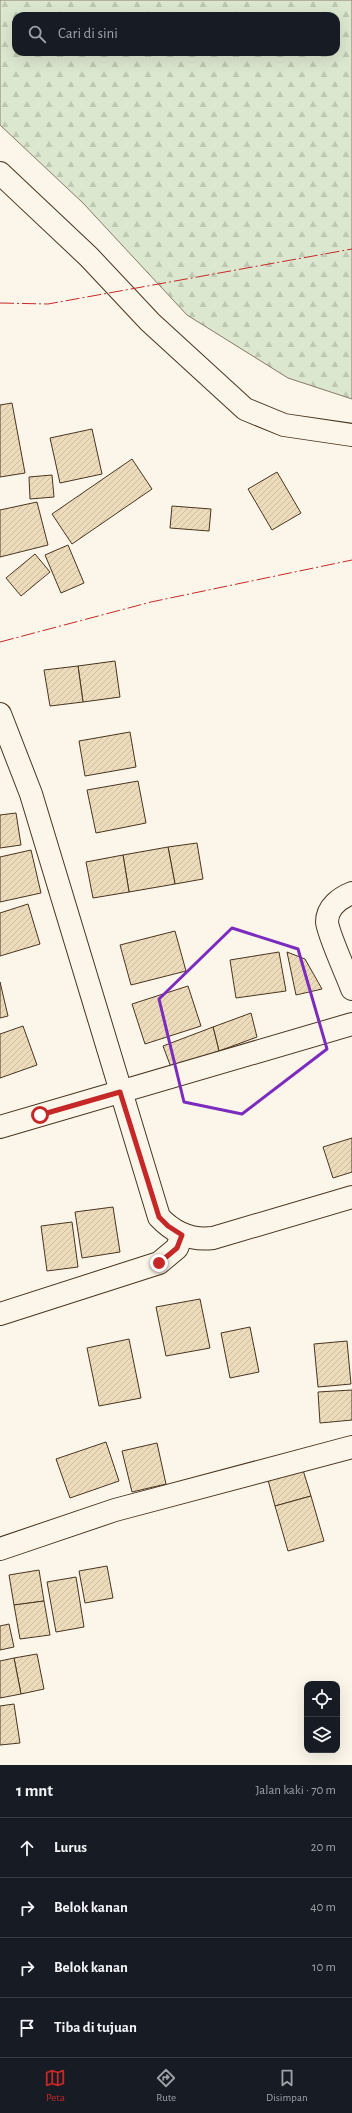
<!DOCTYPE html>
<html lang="id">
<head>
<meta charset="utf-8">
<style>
  body { margin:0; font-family:"Alegreya Sans",sans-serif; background:#20242c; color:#f1f3f6 }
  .controls { position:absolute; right:12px; bottom:12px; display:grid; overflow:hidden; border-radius:8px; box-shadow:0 4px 16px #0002 }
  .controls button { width:36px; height:36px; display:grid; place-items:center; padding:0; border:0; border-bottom:1px solid #363941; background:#171b24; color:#f1f3f6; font:20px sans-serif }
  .stop { position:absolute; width:12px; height:12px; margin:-9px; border:3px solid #c62828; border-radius:50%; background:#fff }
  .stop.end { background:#c62828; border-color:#fff; box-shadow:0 1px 4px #0008 }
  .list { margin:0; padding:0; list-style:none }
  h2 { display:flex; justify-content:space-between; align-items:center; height:52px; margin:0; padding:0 16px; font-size:17px }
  h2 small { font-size:13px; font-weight:400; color:#9ea1a6 }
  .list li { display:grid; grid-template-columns:26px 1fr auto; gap:12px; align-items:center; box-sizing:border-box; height:60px; padding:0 16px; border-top:1px solid #363941 }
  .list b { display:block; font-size:15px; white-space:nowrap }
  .list em { font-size:13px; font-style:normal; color:#9ea1a6 }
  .icon { flex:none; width:22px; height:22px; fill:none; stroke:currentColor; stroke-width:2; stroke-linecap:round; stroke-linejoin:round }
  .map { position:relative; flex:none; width:352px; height:1765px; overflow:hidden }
  .search { position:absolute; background:#171b24; box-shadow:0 4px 16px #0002; left:12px; right:12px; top:12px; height:44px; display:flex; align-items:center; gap:10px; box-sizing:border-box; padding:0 14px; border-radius:12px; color:#9ea1a6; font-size:15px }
  .sheet { height:292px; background:#171b24 }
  nav { display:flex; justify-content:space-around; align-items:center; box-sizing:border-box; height:56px; border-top:1px solid #363941; background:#171b24; font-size:11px; color:#9ea1a6 }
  nav a { display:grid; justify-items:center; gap:2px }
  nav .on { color:#c62828 }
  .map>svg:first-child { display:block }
  .forest { fill:url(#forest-firs); stroke:#887966; fill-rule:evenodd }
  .building { fill:url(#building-hatch); stroke:#4a3520 }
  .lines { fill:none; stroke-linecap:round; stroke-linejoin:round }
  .minor-casing { stroke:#4a3520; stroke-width:24 }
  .secondary-casing { stroke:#4a3520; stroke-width:24 }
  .minor { stroke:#fbf6e9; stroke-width:22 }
  .secondary { stroke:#fbf6e9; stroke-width:22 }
  .power { stroke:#c62828; stroke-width:1; stroke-dasharray:14 3 2 3; stroke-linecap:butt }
  .route { stroke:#c62828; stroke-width:5 }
  .marked { fill:none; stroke:#7b2cbf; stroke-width:3; stroke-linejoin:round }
</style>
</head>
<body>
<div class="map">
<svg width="352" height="1765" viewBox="0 0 352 1765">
  <defs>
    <pattern id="forest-firs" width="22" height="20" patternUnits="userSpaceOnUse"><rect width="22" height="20" fill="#dce7d0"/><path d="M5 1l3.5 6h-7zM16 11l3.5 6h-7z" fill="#bec7b2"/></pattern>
    <pattern id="building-hatch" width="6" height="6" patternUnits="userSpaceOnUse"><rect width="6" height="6" fill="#ecdcbc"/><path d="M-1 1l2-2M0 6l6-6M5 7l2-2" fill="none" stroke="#ccbda1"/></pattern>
  </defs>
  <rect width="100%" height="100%" fill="#fbf6e9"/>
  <!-- forest -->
  <path class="forest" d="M0 0H352V399L288 378 187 315 83 203 0 125ZM16 16H336V52H16Z"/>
  <!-- building -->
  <g class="building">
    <path d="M12 403 25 473 0 477V405Z"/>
    <path d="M92 429 102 474 60 483 50 438Z"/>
    <path d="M132 459 152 489 72 544 52 514Z"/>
    <path d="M277 472 301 513 272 530 248 489Z"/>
    <path d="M52 475 54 497 30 499 29 477Z"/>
    <path d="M37 502 48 545 0 557V510Z"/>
    <path d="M172 506 211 509 209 531 170 528Z"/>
    <path d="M68 545 84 583 61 593 45 555Z"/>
    <path d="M35 554 50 572 21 596 6 578Z"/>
    <path d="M115 661 120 697 83 702 78 666Z"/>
    <path d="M78 666 83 702 50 706 44 670Z"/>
    <path d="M130 732 136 767 85 776 79 741Z"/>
    <path d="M138 781 146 823 96 833 87 790Z"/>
    <path d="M16 813 21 845 0 848V815Z"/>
    <path d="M197 843 203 879 175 884 168 847Z"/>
    <path d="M168 847 175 884 129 892 123 855Z"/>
    <path d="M31 850 41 893 0 902V857Z"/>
    <path d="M123 855 129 892 93 898 86 862Z"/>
    <path d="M28 904 40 944 0 956V913Z"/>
    <path d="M175 931 186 971 131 985 120 945Z"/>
    <path d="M279 952 286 991 236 998 230 960Z"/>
    <path d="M287 952 305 959 322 989 296 995Z"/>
    <path d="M0 982 8 1016 0 1018Z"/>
    <path d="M188 986 201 1026 145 1044 132 1004Z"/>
    <path d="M251 1013 257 1037 219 1051 213 1027Z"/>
    <path d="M23 1026 37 1065 0 1078V1034Z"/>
    <path d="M213 1027 219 1051 172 1070 163 1046Z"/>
    <path d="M352 1138V1172L333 1178 323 1147Z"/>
    <path d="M113 1207 120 1252 82 1258 75 1212Z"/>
    <path d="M72 1222 78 1267 47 1271 41 1226Z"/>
    <path d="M200 1299 210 1348 166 1356 156 1307Z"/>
    <path d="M250 1327 259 1372 230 1378 221 1333Z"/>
    <path d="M129 1339 141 1398 99 1406 87 1348Z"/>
    <path d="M347 1341 351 1384 318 1387 314 1344Z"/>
    <path d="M352 1390V1420L320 1423 318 1392Z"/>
    <path d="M106 1442 119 1481 70 1498 56 1459Z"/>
    <path d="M157 1443 166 1484 132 1492 122 1451Z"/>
    <path d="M303 1470 311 1496 275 1506 268 1480Z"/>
    <path d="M311 1496 324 1541 288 1551 275 1506Z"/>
    <path d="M107 1566 113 1598 85 1603 79 1571Z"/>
    <path d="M39 1570 44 1601 14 1605 9 1575Z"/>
    <path d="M76 1577 84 1627 56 1632 47 1582Z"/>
    <path d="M44 1601 50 1635 20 1639 14 1605Z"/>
    <path d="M9 1624 14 1647 0 1650V1626Z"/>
    <path d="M37 1654 44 1689 21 1694 14 1658Z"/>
    <path d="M14 1658 21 1694 0 1698V1661Z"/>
    <path d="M14 1704 20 1743 0 1745V1706Z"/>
  </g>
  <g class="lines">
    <defs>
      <g id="minor">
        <path d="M0 173 89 257 150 322 245 409 284 425 352 435"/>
        <path d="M352 893C340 898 327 907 327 922 328 934 347 975 352 989"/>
        <path d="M0 1127 352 1024"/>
        <path d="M0 1314 159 1263 177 1248 182 1235"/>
        <path d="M0 1549 115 1510 352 1447"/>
      </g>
      <path id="secondary" d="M0 714 31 794 159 1217C174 1233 191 1241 213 1238L352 1197"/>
    </defs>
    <!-- minor casing -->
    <use href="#minor" class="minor-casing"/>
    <!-- secondary casing -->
    <use href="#secondary" class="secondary-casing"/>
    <!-- minor -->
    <use href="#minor" class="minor"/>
    <!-- secondary -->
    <use href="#secondary" class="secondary"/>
    <!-- power -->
    <g class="power">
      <path d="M0 303 48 304 352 249"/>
      <path d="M0 642 151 602 352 560"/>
    </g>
  </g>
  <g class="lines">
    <!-- route -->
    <path class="route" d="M40 1115 120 1092 159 1217 168 1226 182 1235 177 1248 159 1263"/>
  </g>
  <!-- marked area -->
  <path class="marked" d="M232 928 298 949 327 1049 242 1114 184 1102 159 999Z"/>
</svg>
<div class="controls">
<button><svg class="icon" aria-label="locate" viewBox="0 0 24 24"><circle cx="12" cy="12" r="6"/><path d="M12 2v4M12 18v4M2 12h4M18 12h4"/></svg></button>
<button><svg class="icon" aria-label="layers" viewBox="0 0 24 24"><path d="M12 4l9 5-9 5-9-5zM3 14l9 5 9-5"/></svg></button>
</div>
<div class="stop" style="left:40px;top:1115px"></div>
<div class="stop end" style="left:159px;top:1263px"></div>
<div class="search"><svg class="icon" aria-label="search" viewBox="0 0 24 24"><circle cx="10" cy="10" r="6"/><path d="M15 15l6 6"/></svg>Cari di sini</div>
</div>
<section class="sheet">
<h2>1 mnt<small>Jalan kaki · 70 m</small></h2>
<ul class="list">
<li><svg class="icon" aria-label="ahead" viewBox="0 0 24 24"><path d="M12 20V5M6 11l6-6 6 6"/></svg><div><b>Lurus</b></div><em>20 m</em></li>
<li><svg class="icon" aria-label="right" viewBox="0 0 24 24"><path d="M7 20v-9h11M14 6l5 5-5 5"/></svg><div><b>Belok kanan</b></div><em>40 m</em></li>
<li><svg class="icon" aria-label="right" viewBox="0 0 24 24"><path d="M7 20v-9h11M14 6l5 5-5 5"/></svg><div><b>Belok kanan</b></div><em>10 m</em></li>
<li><svg class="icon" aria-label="arrive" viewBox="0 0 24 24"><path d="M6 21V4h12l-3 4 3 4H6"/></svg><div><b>Tiba di tujuan</b></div></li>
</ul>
</section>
<nav>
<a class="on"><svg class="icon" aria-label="map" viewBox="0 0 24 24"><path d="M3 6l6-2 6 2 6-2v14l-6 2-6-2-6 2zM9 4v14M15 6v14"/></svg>Peta</a>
<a><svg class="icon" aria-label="directions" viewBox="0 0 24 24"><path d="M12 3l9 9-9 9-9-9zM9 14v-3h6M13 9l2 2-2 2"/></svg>Rute</a>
<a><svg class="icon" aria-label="saved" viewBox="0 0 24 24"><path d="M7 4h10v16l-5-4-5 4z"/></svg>Disimpan</a>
</nav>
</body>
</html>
